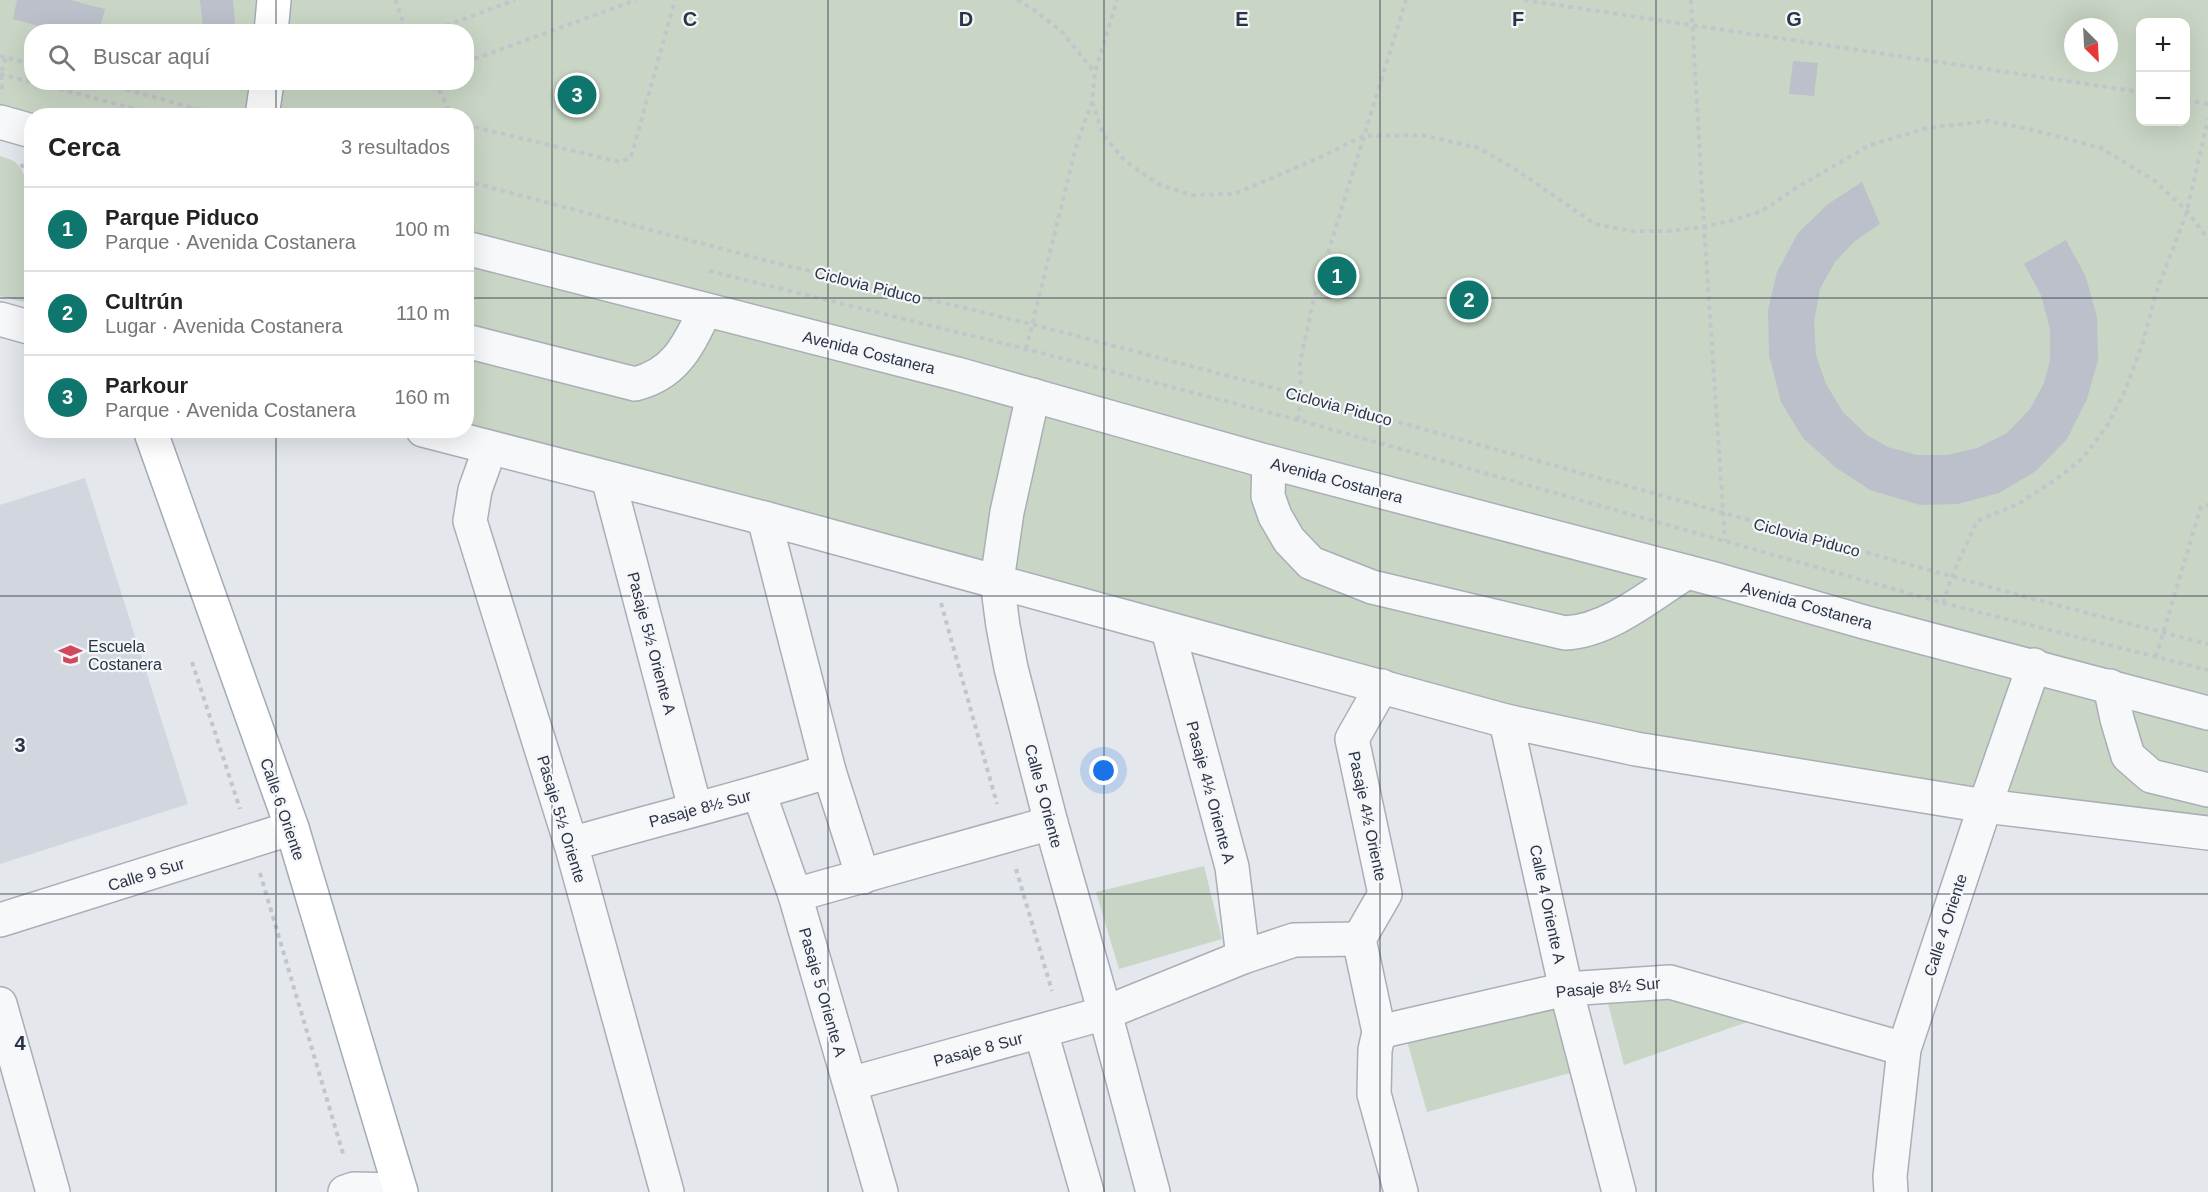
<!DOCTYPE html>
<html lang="es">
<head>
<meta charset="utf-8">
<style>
  body { margin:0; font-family:Helvetica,sans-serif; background:#f2f2f2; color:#222 }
  .controls { position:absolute; right:18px; top:18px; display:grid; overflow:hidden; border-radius:12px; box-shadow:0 6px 24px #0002 }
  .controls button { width:54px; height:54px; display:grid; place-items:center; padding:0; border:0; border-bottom:2px solid #e0e0e0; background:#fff; color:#222; font:30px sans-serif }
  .compass { position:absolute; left:2064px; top:18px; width:54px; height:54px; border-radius:50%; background:#fff; box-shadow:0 6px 24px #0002; rotate:156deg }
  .you { position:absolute; left:1104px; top:771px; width:21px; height:21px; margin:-15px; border:4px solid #fff; border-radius:50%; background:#1a73e8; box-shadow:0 0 0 9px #1a73e833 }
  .badge { display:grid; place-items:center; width:39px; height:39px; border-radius:50%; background:#0f766e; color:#fff; font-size:20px; font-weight:700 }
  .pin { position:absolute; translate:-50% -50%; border:3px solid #fff; box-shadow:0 2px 6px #0006 }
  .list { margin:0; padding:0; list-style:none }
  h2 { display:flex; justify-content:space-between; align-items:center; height:78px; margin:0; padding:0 24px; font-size:26px }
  h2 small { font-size:20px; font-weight:400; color:#767676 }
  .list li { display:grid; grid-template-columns:39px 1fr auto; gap:18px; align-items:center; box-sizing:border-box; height:84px; padding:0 24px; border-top:2px solid #e0e0e0 }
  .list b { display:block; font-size:22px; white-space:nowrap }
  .list p { margin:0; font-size:20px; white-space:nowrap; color:#767676 }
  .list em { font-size:20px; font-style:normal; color:#767676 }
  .icon { flex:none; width:33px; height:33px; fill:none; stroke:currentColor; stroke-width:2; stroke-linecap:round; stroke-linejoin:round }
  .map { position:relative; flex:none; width:2208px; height:1192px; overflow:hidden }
  .search { position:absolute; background:#fff; box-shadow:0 6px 24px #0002; left:24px; top:24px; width:450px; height:66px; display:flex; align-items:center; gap:15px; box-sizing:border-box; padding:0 21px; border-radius:24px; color:#767676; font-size:22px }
  .panel { position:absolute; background:#fff; box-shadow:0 6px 24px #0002; left:24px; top:108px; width:450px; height:330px; border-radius:24px }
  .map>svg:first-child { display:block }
  .built { fill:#d2d6de }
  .green { fill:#c9d6c5; fill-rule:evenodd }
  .building { fill:#bbc0ca }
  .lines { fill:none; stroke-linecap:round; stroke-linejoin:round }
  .minor-casing { stroke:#a9aeb7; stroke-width:36 }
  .major-casing { stroke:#a3abb8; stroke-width:36 }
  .path { stroke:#c2c5cb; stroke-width:4; stroke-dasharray:4.5 4.5; stroke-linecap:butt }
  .minor { stroke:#f7f8fa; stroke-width:33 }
  .major { stroke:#fff; stroke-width:33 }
  .grid { fill:none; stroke:#2b3445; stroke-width:1.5; stroke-opacity:0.55 }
  .labels { text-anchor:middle; stroke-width:4.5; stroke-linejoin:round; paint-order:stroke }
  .street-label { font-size:16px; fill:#2b3445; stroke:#f4f6f9 }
  .poi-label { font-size:16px; fill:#2b3445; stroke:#f4f6f9; text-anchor:start }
  .grid-label { font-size:20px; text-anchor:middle; font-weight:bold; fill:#2b3445; stroke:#f4f6f9; stroke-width:4.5; stroke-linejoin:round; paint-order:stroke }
</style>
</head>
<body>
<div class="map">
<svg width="2208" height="1192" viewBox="0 0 2208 1192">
  <rect width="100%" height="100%" fill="#e4e7ec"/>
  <!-- built -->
  <path class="built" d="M85 478 188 804 0 864V505Z"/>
  <!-- green -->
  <g class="green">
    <path d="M0 0H2208V833L1514 715 466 430V116L36 115 0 105ZM2140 22H2186V122H2140ZM2073 27H2109V63H2073ZM32 32H466V82H32Z"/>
    <path d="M0 156C5 158 13 159 17 164 39 186 32 273 31 304L0 296Z"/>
    <path d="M1204 866 1222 939 1119 969 1096 892Z"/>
    <path d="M1687 991 1759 1018 1624 1065 1606 996Z"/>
    <path d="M1551 997 1570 1073 1427 1112 1404 1030Z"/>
  </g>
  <!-- building -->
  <g class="building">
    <path d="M17 0H70L105 9 99 32H61L13 19Z"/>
    <path d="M200 0H233L235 25 203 28Z"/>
    <path d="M1793 61 1818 63 1814 96 1789 94Z"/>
    <path d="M1862 182 1880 224 1855 241 1835 262 1820 289 1814 322 1816 355 1826 384 1843 412 1867 435 1888 447 1917 455H1947L1977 448 2007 433 2030 409 2044 383 2050 360V329L2041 295 2024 264 2066 240 2086 277 2097 317 2098 360 2087 399 2067 439 2036 471 1999 493 1958 504 1920 505 1870 490 1835 467 1803 438 1781 402 1769 355 1768 310 1777 272 1798 233 1828 204Z"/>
  </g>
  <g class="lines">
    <defs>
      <g id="minor">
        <path d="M0 122 32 131"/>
        <path d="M466 248 957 374 1269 462 1718 580 1864 622 2208 713"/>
        <path d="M0 319 32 328"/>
        <path d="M466 341 635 384C676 374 688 345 705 311"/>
        <path d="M1033 395 1007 512 997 581 1003 626 1011 668 1051 823 1105 1013 1153 1192"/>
        <path d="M423 430 764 518 1506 721 1636 749 1985 806 2208 833"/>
        <path d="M490 448 475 490 470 521 571 844 667 1192"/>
        <path d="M1269 462 1268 496 1275 516 1289 540 1311 563 1372 587 1565 633C1609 631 1651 595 1687 572"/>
        <path d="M608 478 695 808"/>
        <path d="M764 518 829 771 863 877"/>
        <path d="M1168 630 1232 867 1243 957"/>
        <path d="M1382 686 1352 739 1385 894 1359 939 1379 1032 1375 1050 1374 1094 1401 1192"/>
        <path d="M2110 686 2117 719 2128 756 2151 776 2208 790"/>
        <path d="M1506 721 1566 989 1619 1192"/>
        <path d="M759 793 795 895 881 1192"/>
        <path d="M571 844C657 819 744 798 829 771"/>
        <path d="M795 895 1051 823"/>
        <path d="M0 920 292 828"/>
        <path d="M0 1004 53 1192"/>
        <path d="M1041 1032 1087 1192"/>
        <path d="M1379 1032 1566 989 1670 982 1904 1049"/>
        <path d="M850 1084 1105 1013 1243 957 1294 940 1359 939"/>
        <path d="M345 1192 354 1189 400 1190"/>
        <path d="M1891 1192 1890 1176 1904 1049 1985 806 2034 665"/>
      </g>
      <g id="major">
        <path d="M271 32 274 0"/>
        <path d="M262 116 267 82"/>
        <path d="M150 430 292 828 401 1192"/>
      </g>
    </defs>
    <!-- minor casing -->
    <use href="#minor" class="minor-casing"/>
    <!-- major casing -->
    <use href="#major" class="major-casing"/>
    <!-- path -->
    <g class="path">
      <path d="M395 0 407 32"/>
      <path d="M1017 0 1033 9 1061 31 1094 71"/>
      <path d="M1524 0 2140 92"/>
      <path d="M1691 0 1704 227 1725 541"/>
      <path d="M429 32 515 0"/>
      <path d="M0 56 32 64"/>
      <path d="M466 62 636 0"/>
      <path d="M0 74 32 82"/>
      <path d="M33 82 162 116"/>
      <path d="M100 82 222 116"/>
      <path d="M435 82 452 116"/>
      <path d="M2 89 1 74 6 57"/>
      <path d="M2186 100 2208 104"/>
      <path d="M1092 102 1103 134 1125 161 1158 184 1191 195 1234 194 1321 157 1363 136 1422 135 1479 148 1518 171 1595 224 1631 231H1668L1704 227 1733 220 1762 211 1796 188 1870 145 1927 128 1988 121 2033 130 2101 148 2155 181 2187 211 2208 239"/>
      <path d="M466 125 620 162 631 157 675 0"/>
      <path d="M21 164 32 181"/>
      <path d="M466 181 772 262 1031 324 1301 395 2026 597 2208 644"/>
      <path d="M709 271 1026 349 1298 420 1943 603 2208 670"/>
      <path d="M1026 349 1077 143 1092 102 1095 72 1117 0"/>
      <path d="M1298 420 1301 395 1300 362 1314 298 1406 0"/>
      <path d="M941 603 997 804"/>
      <path d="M1943 603 1952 576 1977 521 2018 504 2055 480 2082 459 2107 426 2124 393 2143 342 2156 293 2187 211 2208 119"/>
      <path d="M2156 657 2201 506 2208 505"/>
      <path d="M192 662 240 809"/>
      <path d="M1016 869 1052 991"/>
      <path d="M260 873 344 1157"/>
    </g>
    <!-- minor -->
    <use href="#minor" class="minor"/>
    <!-- major -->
    <use href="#major" class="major"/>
  </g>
  <!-- grid -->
  <path class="grid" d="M276 0V32M552 0V1192M828 0V1192M1104 0V1192M1380 0V1192M1656 0V1192M1932 0V1192M276 82V116M0 298H32M466 298H2208M276 430V1192M0 596H2208M0 894H2208"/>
  <!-- icons -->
  <defs>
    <symbol id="school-bare" viewBox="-9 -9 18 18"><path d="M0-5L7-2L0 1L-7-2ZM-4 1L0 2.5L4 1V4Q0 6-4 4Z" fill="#d1495b" stroke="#f4f6f9" stroke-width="2.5" paint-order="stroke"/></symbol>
  </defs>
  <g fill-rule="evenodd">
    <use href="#school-bare" x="54" y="638" width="33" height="33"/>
  </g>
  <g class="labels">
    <!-- street labels -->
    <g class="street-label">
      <text transform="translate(868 285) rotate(14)" y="6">Ciclovia Piduco</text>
      <text transform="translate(869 352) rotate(14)" y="6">Avenida Costanera</text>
      <text transform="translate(1339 406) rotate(15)" y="6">Ciclovia Piduco</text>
      <text transform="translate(1337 480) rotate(15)" y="6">Avenida Costanera</text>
      <text transform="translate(1807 537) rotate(15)" y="6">Ciclovia Piduco</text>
      <text transform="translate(1807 605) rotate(16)" y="6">Avenida Costanera</text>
      <text transform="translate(652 643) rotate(75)" y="6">Pasaje 5½ Oriente A</text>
      <text transform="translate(1211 792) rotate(75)" y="6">Pasaje 4½ Oriente A</text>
      <text transform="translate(1044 796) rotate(75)" y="6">Calle 5 Oriente</text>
      <text transform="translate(700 808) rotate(-15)" y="6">Pasaje 8½ Sur</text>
      <text transform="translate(283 809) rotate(71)" y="6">Calle 6 Oriente</text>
      <text transform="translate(1368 816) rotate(78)" y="6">Pasaje 4½ Oriente</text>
      <text transform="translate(562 819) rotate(73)" y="6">Pasaje 5½ Oriente</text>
      <text transform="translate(146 874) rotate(-17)" y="6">Calle 9 Sur</text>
      <text transform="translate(1548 904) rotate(78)" y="6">Calle 4 Oriente A</text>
      <text transform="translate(1945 925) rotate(-72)" y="6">Calle 4 Oriente</text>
      <text transform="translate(1608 987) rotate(-5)" y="6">Pasaje 8½ Sur</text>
      <text transform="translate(823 992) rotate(74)" y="6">Pasaje 5 Oriente A</text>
      <text transform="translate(978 1049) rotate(-15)" y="6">Pasaje 8 Sur</text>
    </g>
    <!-- poi labels -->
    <g class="poi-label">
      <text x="88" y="652">Escuela<tspan x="88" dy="18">Costanera</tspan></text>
    </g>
  </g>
  <g class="grid-label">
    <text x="690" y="26">C</text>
    <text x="966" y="26">D</text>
    <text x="1242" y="26">E</text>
    <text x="1518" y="26">F</text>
    <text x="1794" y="26">G</text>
    <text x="20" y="752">3</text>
    <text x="20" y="1050">4</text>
  </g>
</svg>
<div class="controls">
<button>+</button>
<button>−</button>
</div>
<svg class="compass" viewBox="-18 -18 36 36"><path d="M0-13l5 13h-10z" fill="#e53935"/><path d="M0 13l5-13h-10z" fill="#767676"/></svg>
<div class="you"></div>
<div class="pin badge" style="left:1337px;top:276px">1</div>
<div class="pin badge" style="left:1469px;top:300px">2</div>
<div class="pin badge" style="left:577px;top:95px">3</div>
<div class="search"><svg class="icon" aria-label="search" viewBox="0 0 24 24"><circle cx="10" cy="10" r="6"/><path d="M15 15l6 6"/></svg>Buscar aquí</div>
<section class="panel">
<h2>Cerca<small>3 resultados</small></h2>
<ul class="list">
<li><span class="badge">1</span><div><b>Parque Piduco</b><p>Parque · Avenida Costanera</p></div><em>100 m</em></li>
<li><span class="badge">2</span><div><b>Cultrún</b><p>Lugar · Avenida Costanera</p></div><em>110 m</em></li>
<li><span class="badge">3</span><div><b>Parkour</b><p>Parque · Avenida Costanera</p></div><em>160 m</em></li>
</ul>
</section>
</div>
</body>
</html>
